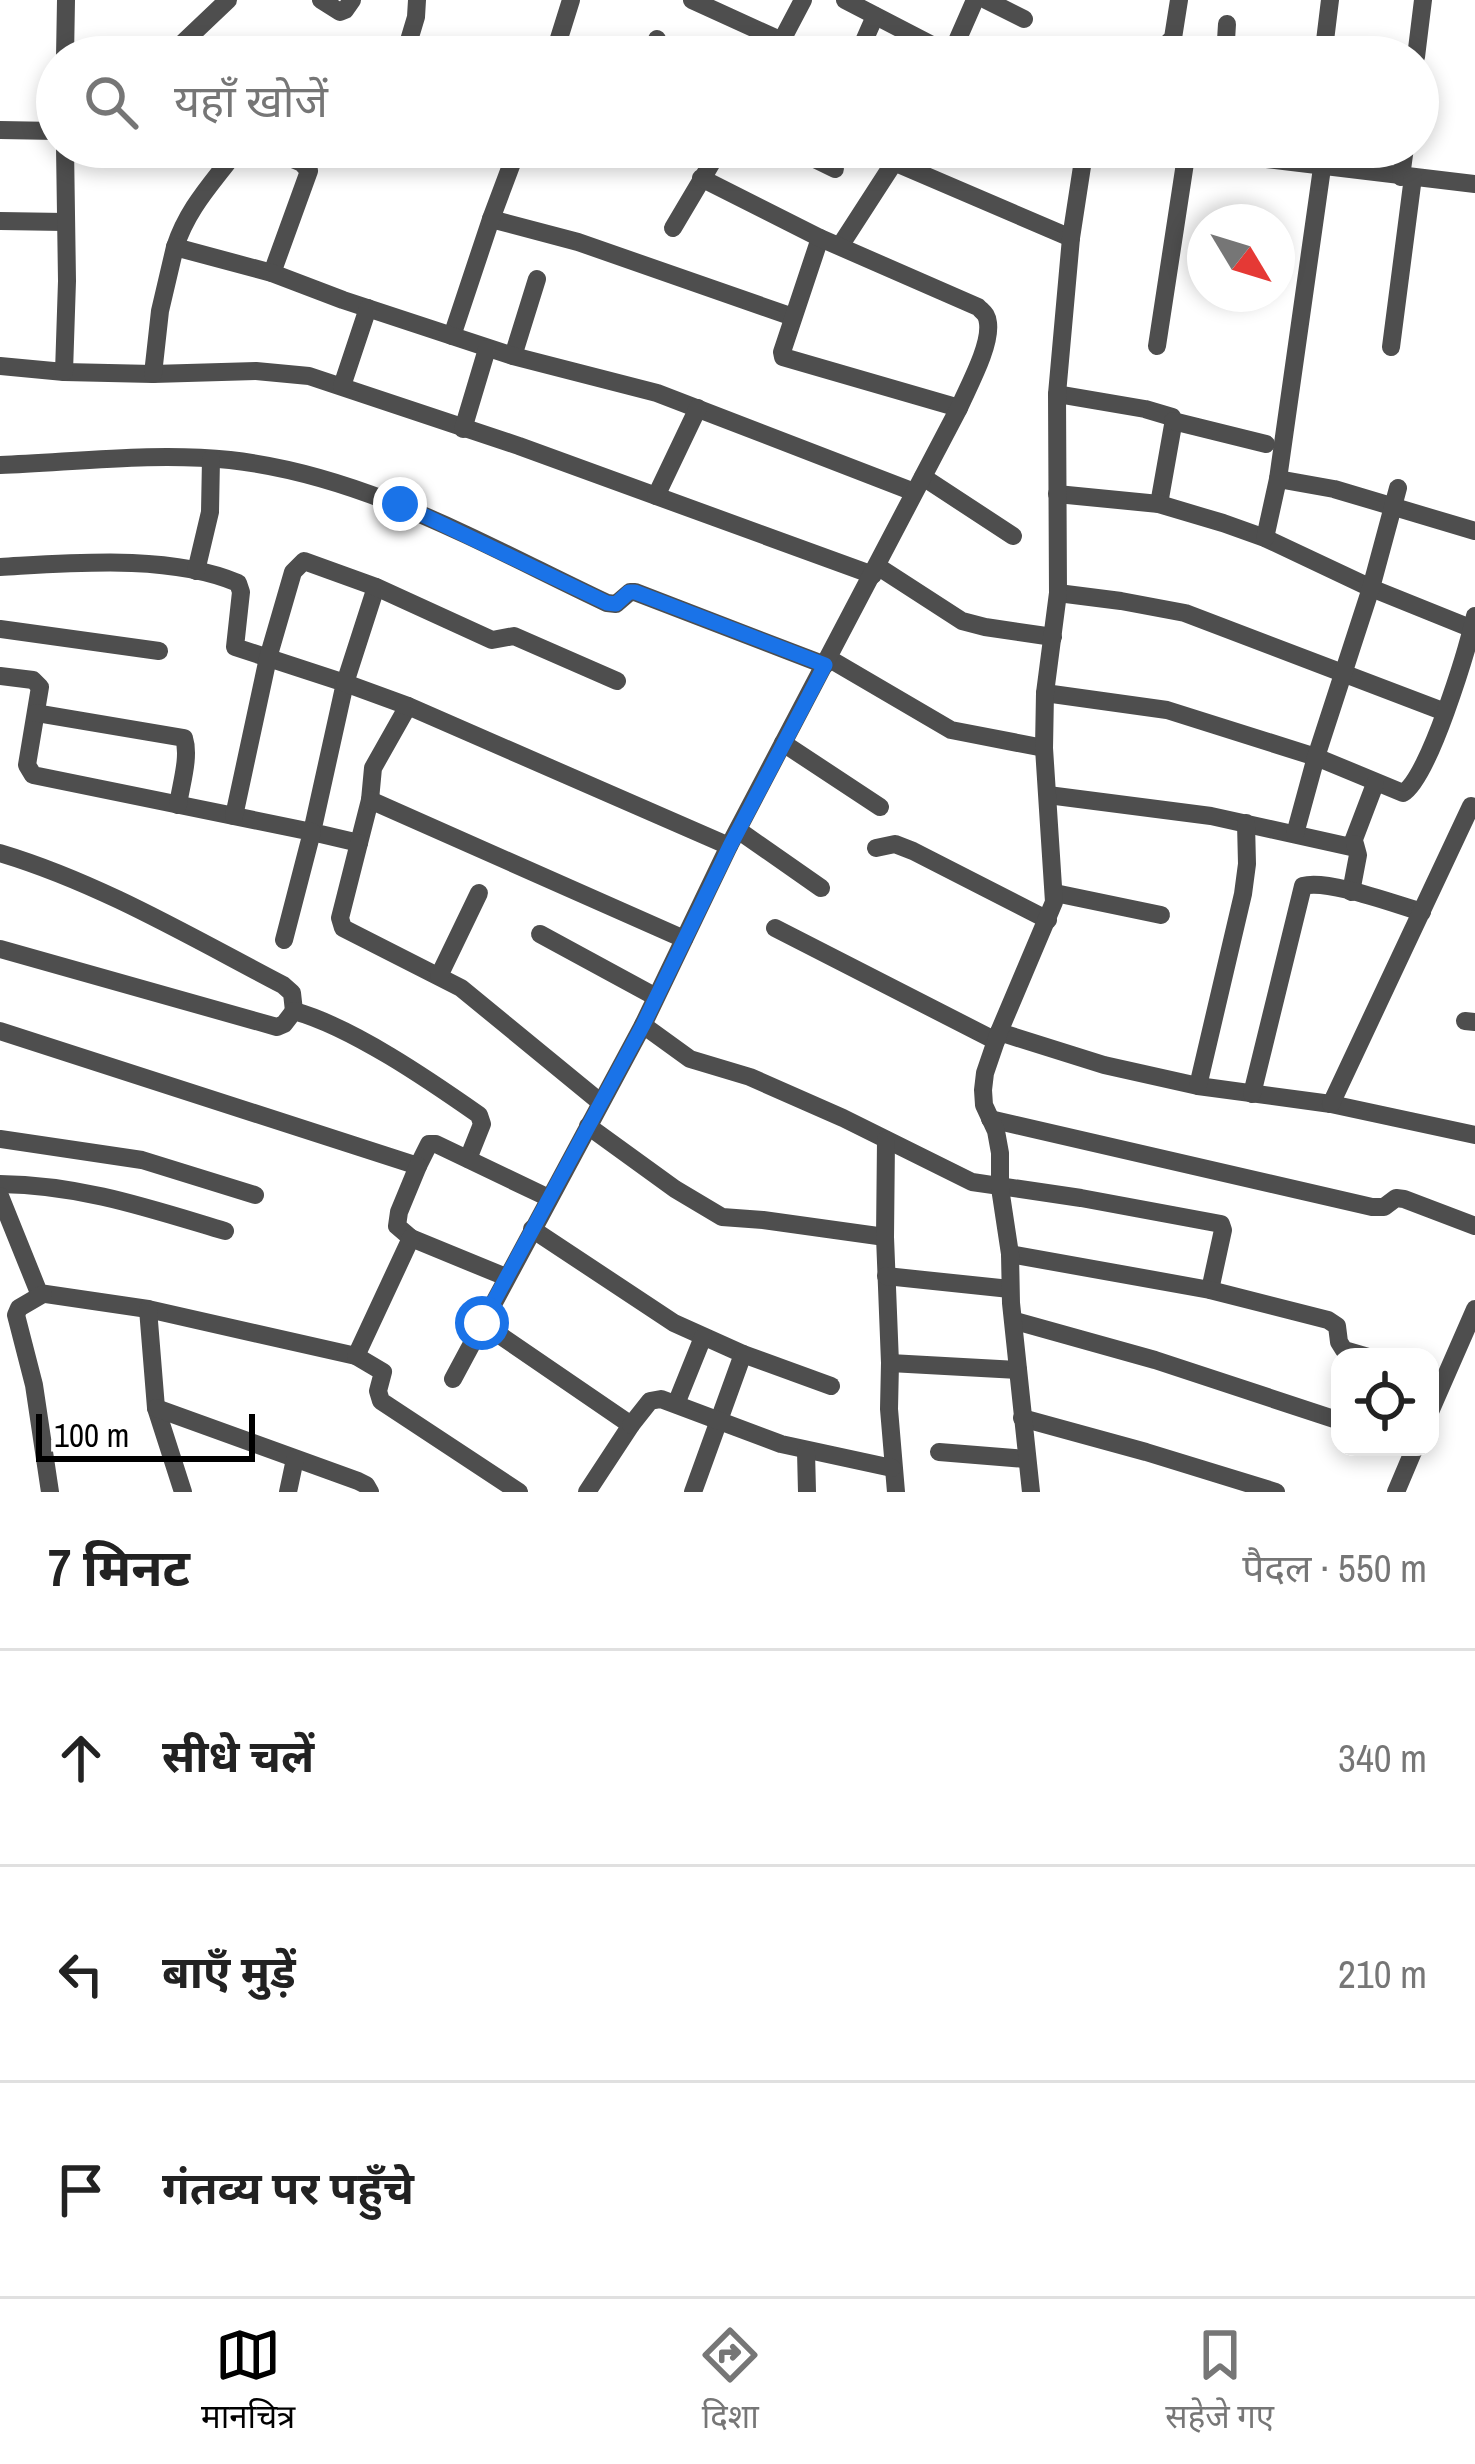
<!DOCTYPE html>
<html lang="hi">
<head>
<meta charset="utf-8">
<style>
  body { margin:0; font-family:"Archivo Narrow","Noto Sans Devanagari",sans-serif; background:#f6f6f6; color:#222 }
  .controls { position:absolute; right:36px; bottom:36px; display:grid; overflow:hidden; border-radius:24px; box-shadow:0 6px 18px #0003 }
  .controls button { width:108px; height:108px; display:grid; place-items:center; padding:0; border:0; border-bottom:3px solid #e0e0e0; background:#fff; color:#222; font:60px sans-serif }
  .compass { position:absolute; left:1187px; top:204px; width:108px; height:108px; border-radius:50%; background:#fff; box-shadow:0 6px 18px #0003; rotate:128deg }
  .scale { position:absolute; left:36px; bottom:30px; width:219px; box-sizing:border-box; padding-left:12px; border:6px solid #000; border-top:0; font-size:33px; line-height:42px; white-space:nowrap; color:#000; -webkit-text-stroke:9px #fff; paint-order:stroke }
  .stop { position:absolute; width:36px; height:36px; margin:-27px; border:9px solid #1a73e8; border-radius:50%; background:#fff }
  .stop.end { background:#1a73e8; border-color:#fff; box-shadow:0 3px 12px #0008 }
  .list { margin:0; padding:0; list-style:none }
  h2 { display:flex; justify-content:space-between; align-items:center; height:156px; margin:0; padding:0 48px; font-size:51px }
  h2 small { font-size:39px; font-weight:400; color:#767676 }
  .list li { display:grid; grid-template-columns:78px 1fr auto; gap:36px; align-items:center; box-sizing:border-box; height:216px; padding:0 48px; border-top:3px solid #e0e0e0 }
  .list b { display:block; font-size:45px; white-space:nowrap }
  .list em { font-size:39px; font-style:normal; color:#767676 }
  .icon { flex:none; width:66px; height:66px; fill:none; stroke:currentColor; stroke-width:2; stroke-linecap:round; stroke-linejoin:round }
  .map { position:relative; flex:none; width:1475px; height:1492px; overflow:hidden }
  .search { position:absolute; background:#fff; box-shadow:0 6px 18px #0003; left:36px; right:36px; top:36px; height:132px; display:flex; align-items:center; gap:30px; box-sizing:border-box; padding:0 42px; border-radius:66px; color:#767676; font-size:45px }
  .sheet { height:804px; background:#fff }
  nav { display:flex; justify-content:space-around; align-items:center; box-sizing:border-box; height:168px; border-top:3px solid #e0e0e0; background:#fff; font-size:33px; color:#767676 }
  nav a { display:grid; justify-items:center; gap:6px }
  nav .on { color:#000 }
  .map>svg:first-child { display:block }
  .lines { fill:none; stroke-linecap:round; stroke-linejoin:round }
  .minor { stroke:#4e4e4e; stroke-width:18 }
  .route { stroke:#1a73e8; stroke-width:15 }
</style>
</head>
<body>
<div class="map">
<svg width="1475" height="1492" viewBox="0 0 1475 1492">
  <rect width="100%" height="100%" fill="#fff"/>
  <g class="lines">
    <!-- minor -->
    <g class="minor">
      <path d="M321 0 340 12 345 10 352 0"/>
      <path d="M692 0 782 41"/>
      <path d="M845 0 955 57"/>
      <path d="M986 0 1024 19"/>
      <path d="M556 48 571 0"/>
      <path d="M65 57 66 0"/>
      <path d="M168 57 228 0"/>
      <path d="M404 57 416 17 417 0"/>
      <path d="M552 57 556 48 588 57"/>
      <path d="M651 57 657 39"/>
      <path d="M773 57 803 0"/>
      <path d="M857 57 875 16"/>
      <path d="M950 57 975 0"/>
      <path d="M1153 57 1173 38 1179 0"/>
      <path d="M1225 57 1227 24"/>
      <path d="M1323 57 1330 0"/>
      <path d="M1416 57 1423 0"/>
      <path d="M0 130 57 131"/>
      <path d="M264 147 302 163 309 171 272 273"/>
      <path d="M790 147 835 169"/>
      <path d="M1165 147 1475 184"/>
      <path d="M896 163 1071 238"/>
      <path d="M1401 177 1405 147"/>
      <path d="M491 219 578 242 793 317"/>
      <path d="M0 221 65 222"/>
      <path d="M673 228 721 147"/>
      <path d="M820 238 782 352 783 357 959 408"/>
      <path d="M840 246 904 147"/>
      <path d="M175 247C189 205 214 182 239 147"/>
      <path d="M452 336 491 219 518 147"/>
      <path d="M1157 346 1187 150"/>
      <path d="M1391 347 1413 177"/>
      <path d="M513 356 537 279"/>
      <path d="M0 366 64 372 153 374 256 371 309 376 519 446 873 575"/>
      <path d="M64 372 67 281 65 147"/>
      <path d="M153 374 160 311 175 247 272 273 343 300 513 356 657 393 914 492"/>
      <path d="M342 386 368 308"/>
      <path d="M1057 394 1145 409 1172 417 1173 425 1159 504"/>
      <path d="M1173 421 1266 444"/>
      <path d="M463 429 487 349"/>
      <path d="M0 465C75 462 156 452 230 460 366 475 486 546 607 603L616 604 630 592H635L825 665"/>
      <path d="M923 477 1013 536"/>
      <path d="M1278 479 1334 489 1475 531"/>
      <path d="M1057 494 1159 504 1223 523 1265 538 1371 588 1475 630"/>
      <path d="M656 496 698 408"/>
      <path d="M1265 538 1278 479 1322 168"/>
      <path d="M877 566 962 621 985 627 1053 637"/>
      <path d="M0 567C73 563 170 554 238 583L241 592 235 647 345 683 312 832 359 843 370 800 373 768 408 706"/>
      <path d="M196 571 210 512 211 459"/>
      <path d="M376 587 345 683 408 706 729 846"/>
      <path d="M1058 593 1121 601 1185 613 1445 712"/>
      <path d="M0 629 159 651"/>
      <path d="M828 658 951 730 1044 748"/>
      <path d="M0 676 33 680 40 687 27 765 33 775 312 832 284 940"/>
      <path d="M1045 693 1167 710 1316 757 1403 793C1429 778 1467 650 1475 616"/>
      <path d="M36 713 184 738C190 757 181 784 178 805"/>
      <path d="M783 743 880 807"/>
      <path d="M1048 795 1211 816 1351 847 1375 784"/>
      <path d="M370 800 684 939"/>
      <path d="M234 816 268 658 293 572 304 561 376 587 492 640 514 636 617 681"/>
      <path d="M738 830 821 888"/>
      <path d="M1295 834 1316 757 1371 588 1398 488"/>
      <path d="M359 843 340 918 343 928 461 988 600 1102"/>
      <path d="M876 848 895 844 913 851 1048 920"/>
      <path d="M0 853C100 883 191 937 283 985L292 993 294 1011"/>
      <path d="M1351 892 1358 855 1355 844"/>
      <path d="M1055 893 1161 915"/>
      <path d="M775 928 996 1041"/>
      <path d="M540 934 656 997"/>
      <path d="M0 949 277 1027 284 1024 294 1011C352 1027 429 1080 479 1115L482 1124 468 1159"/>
      <path d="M439 976 479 893"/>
      <path d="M1465 1021 1475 1022"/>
      <path d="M643 1025 690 1059 750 1077 843 1118 972 1182 1081 1198 1221 1224 1223 1230 1210 1290"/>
      <path d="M0 1031 418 1166 429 1144H436L549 1198"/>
      <path d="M999 1032 1104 1065 1198 1086 1331 1104 1475 1135"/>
      <path d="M1198 1086 1243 894 1247 864 1246 823"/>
      <path d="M1252 1094 1303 886C1328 879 1394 904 1422 912"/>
      <path d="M1331 1104 1471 806"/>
      <path d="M990 1119 1372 1207H1384L1396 1198 1404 1199 1475 1226"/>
      <path d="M588 1126 675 1189 722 1217 763 1220 885 1237"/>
      <path d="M0 1139 142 1160 255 1195"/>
      <path d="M886 1140 885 1237 890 1363 889 1409 896 1492"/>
      <path d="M418 1166 399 1212 397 1226 411 1238 506 1277"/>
      <path d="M0 1184C81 1185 148 1208 225 1231"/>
      <path d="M0 1196 39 1293 148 1309 356 1356 383 1372 378 1391 381 1401 519 1492"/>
      <path d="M532 1229 674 1323 743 1354 693 1492"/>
      <path d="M1010 1254 1210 1290 1328 1320 1337 1326 1339 1342 1344 1350 1368 1357"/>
      <path d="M886 1276 1010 1289"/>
      <path d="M43 1294 19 1308 16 1315 34 1385 50 1492"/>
      <path d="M148 1309 156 1408 183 1492"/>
      <path d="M1015 1321 1155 1360 1340 1421"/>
      <path d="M482 1323 631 1425 587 1492"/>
      <path d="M743 1354 831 1386"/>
      <path d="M356 1356 411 1238"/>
      <path d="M890 1363 1018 1370"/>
      <path d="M453 1379 643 1025 729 846 959 408C968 387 991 346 988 323 987 314 984 313 978 307L820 238 701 178"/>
      <path d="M676 1404 703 1337"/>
      <path d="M156 1408 358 1481 366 1485 370 1492"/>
      <path d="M1430 1412 1475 1309"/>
      <path d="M1022 1418 1146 1452 1276 1492"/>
      <path d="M631 1425 650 1401 661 1399 781 1444 892 1468"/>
      <path d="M806 1451 807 1492"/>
      <path d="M939 1452 1026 1459"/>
      <path d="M288 1492 295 1459"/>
      <path d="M1031 1492 1011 1303 1010 1254 1000 1188V1153L996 1131 984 1105 983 1090 985 1073 999 1032 1054 902 1044 748 1045 693 1058 593 1057 394 1071 238 1085 147"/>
      <path d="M1396 1492 1415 1447"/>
    </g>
  </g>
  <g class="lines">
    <!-- route -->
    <path class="route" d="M400 504 607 603 616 604 629 592H635L825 665 730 846 643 1025 482 1323"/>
  </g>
</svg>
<div class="controls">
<button><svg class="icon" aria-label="locate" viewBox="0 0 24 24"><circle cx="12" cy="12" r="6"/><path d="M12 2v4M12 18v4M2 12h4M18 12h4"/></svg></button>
</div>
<svg class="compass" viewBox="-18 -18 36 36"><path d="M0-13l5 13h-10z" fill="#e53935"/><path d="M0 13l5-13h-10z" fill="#767676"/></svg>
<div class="scale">100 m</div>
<div class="stop" style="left:482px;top:1323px"></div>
<div class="stop end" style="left:400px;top:504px"></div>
<div class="search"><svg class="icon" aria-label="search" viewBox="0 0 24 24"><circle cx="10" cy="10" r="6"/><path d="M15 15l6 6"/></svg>यहाँ खोजें</div>
</div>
<section class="sheet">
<h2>7 मिनट<small>पैदल · 550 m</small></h2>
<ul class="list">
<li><svg class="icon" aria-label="ahead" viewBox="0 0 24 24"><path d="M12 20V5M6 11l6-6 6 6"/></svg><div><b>सीधे चलें</b></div><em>340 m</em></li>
<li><svg class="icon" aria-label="left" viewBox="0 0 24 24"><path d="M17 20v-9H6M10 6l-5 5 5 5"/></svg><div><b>बाएँ मुड़ें</b></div><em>210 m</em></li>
<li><svg class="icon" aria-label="arrive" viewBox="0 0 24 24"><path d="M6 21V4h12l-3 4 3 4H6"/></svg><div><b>गंतव्य पर पहुँचे</b></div></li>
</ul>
</section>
<nav>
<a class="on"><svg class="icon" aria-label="map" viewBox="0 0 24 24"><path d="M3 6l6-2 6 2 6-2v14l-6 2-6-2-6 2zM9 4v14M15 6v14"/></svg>मानचित्र</a>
<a><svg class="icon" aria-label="directions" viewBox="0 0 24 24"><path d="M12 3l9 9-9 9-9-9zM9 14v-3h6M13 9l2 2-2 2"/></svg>दिशा</a>
<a><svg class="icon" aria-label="saved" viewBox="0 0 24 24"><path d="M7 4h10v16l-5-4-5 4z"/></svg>सहेजे गए</a>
</nav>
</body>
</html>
